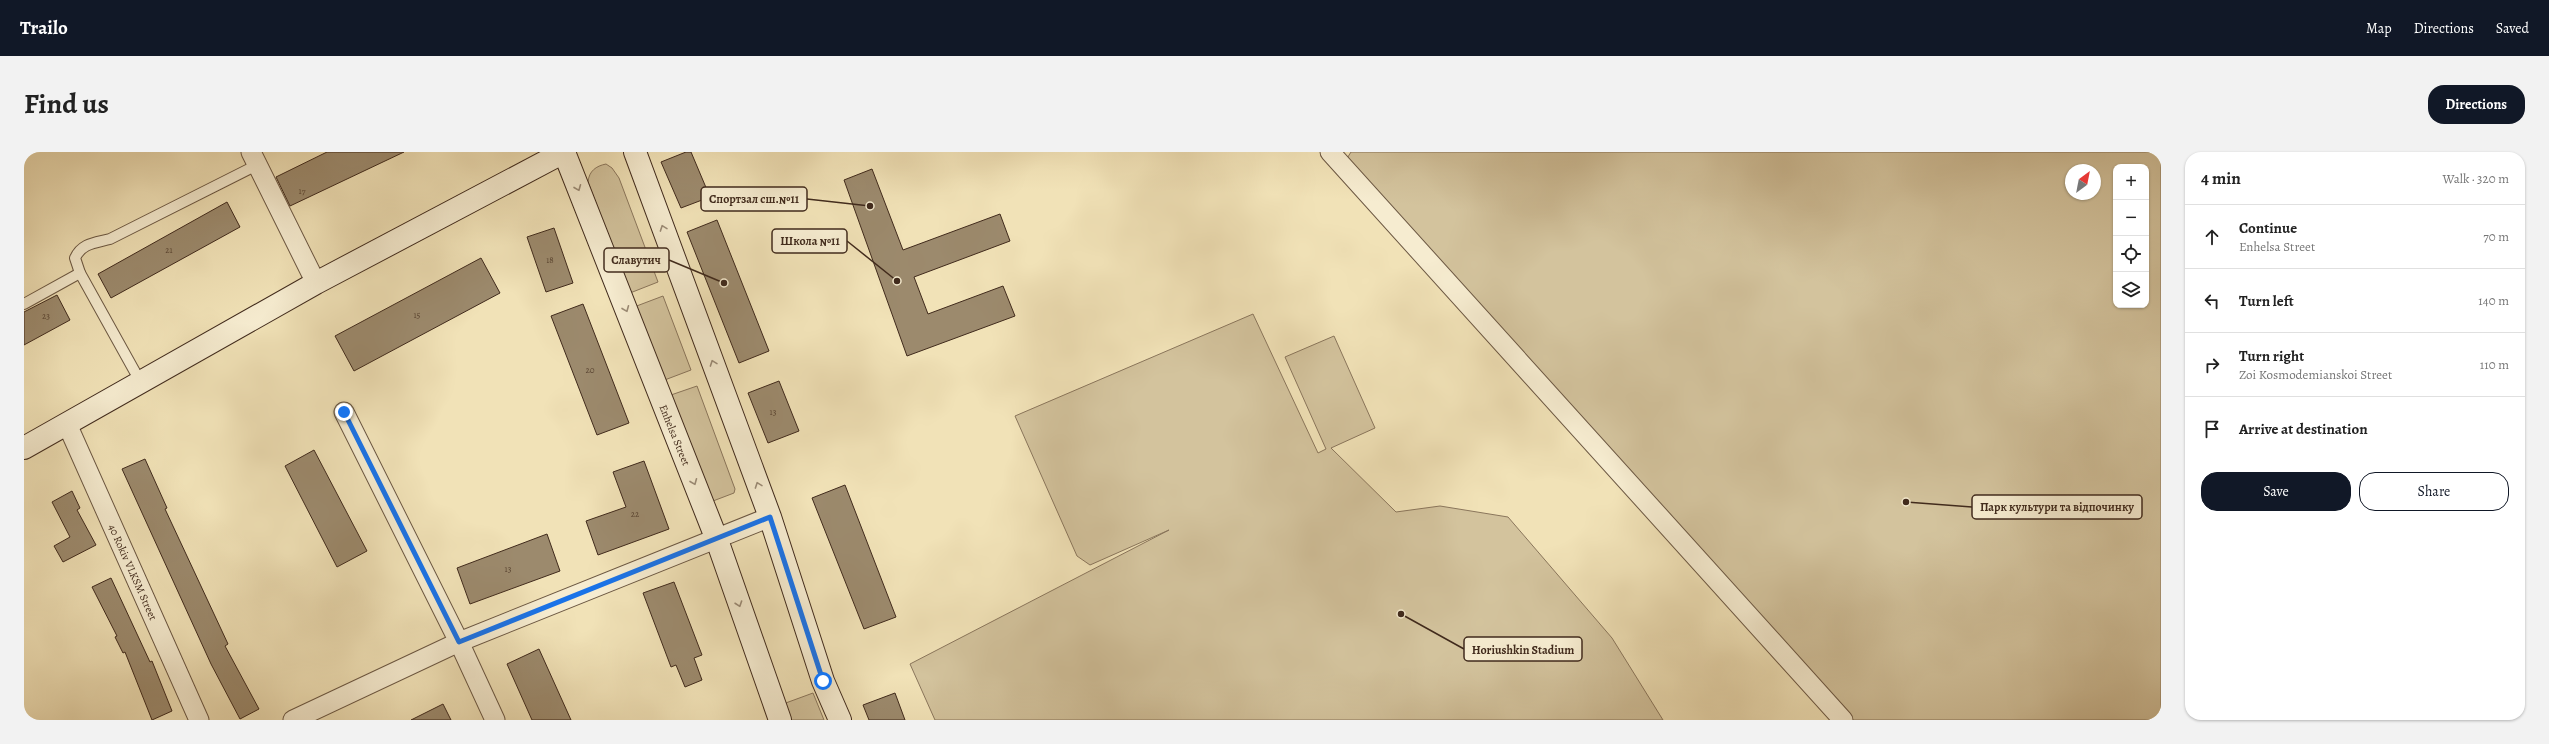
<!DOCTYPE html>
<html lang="en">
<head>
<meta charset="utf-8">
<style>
  body { margin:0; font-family:Alegreya,serif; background:#f2f2f2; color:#222 }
  .controls { position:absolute; right:12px; top:12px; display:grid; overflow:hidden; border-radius:8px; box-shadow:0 1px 3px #0004 }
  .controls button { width:36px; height:36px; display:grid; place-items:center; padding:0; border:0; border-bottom:1px solid #e0e0e0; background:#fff; color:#222; font:20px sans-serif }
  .compass { position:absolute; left:2041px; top:12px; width:36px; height:36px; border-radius:50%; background:#fff; box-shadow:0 1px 3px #0004; rotate:32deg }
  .stop { position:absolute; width:12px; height:12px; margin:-9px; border:3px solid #1a73e8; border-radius:50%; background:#fff }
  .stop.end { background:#1a73e8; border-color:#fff; box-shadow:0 1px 4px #0008 }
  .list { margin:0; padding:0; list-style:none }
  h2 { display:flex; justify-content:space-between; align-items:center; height:52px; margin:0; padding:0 16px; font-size:17px }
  h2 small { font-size:13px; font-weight:400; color:#767676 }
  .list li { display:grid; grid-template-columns:26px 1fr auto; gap:12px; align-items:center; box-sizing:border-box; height:64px; padding:0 16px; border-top:1px solid #e0e0e0 }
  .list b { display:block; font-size:15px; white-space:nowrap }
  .list p { margin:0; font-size:13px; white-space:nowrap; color:#767676 }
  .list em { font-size:13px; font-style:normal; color:#767676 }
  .actions { display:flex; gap:8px; padding:12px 16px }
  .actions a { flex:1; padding:9px 0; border:1px solid #111827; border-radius:16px; text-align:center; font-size:14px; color:#111827 }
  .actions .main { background:#111827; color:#fff }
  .icon { flex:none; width:22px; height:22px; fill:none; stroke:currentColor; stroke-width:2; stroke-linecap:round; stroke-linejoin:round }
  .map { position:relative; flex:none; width:2137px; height:568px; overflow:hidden; border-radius:16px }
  header { display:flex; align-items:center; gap:24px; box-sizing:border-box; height:56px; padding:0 20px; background:#111827; color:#fff }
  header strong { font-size:19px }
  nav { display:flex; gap:22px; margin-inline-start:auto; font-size:14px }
  .intro { display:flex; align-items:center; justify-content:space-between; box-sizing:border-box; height:96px; padding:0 24px }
  h1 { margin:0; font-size:28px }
  .button { padding:10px 18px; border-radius:16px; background:#111827; color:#fff; font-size:14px; font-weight:700 }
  main { display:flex; gap:24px; padding:0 24px }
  aside { flex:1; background:#fff; border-radius:16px; box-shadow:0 1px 3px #0004 }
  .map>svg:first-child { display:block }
  .green { fill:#d3c39d; stroke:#8a765c; fill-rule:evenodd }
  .building { fill:#9c8a6d; stroke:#402a1c }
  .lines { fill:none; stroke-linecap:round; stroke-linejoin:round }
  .lane-casing { stroke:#6c5843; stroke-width:12 }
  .street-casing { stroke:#6c5843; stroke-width:21 }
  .secondary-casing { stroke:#402a1c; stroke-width:24 }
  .lane { stroke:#f6ecd0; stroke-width:10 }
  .street { stroke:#f6ecd0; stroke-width:19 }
  .secondary { stroke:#f6ecd0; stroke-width:22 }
  .oneway { stroke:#9b8b76 }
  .route { stroke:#1a73e8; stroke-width:5 }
  .labels { text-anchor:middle; stroke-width:3.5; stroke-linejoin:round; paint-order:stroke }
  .number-label { font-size:9px; fill:#574230 }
  .street-label { font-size:11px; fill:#402a1c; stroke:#f6ecd0 }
  .leader { fill:none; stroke:#402a1c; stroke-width:1.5 }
  .callout-dot { fill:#402a1c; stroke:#f6ecd0; stroke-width:1.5 }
  .callout { fill:#f6ecd0; stroke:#402a1c; stroke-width:1.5 }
  .callout-label { font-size:12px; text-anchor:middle; font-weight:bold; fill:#402a1c }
</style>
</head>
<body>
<header>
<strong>Trailo</strong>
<nav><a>Map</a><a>Directions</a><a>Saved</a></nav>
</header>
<div class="intro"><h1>Find us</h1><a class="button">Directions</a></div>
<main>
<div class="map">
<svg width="2137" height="568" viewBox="0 0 2137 568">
  <rect width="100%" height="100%" fill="#f1e2b7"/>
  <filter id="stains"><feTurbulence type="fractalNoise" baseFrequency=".005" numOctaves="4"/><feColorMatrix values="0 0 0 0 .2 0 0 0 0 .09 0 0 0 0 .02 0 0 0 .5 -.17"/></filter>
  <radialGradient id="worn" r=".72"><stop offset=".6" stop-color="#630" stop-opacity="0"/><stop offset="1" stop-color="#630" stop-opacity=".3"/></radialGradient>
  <!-- green -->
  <g class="green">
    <path d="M1327 0H2137V568H1829L1716 449 1322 8ZM2092 15H2122V153H2092ZM2047 18H2071V42H2047Z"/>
    <path d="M582 12 588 16 595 26 634 130 606 141 564 30C565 19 572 14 582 12Z"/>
    <path d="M639 144 667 218 638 229 610 155Z"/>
    <path d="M1229 162 1294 301 1302 297 1261 205 1310 184 1351 276 1307 296 1372 360 1416 354 1484 365 1588 486 1639 568H911L886 512 1145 378 1066 413 1053 404 991 264Z"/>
    <path d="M673 234 711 337 710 341 689 349 644 244Z"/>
    <path d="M789 541 800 568H765L759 552Z"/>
  </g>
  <!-- building -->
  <g class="building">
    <path d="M303 0H380L266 54 252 25Z"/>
    <path d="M662 0H667L686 45 657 56 637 10Z"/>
    <path d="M848 17 879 98 976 62 986 89 890 125 904 162 979 134 991 164 883 204 820 28Z"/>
    <path d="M203 50 216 75 87 146 74 122Z"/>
    <path d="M693 68 745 199 715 211 663 80Z"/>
    <path d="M530 76 549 131 522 140 503 85Z"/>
    <path d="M457 106 476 141 330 219 311 184Z"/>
    <path d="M33 143 46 168 0 193V160Z"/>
    <path d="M559 152 605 271 573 283 527 164Z"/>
    <path d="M755 229 775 279 744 291 724 241Z"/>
    <path d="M290 298 343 399 313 415 261 314Z"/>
    <path d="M121 307 143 356 141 357 204 492 201 494 235 557 216 567 187 512 98 317Z"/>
    <path d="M620 309 645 377 574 403 562 369 602 355 589 320Z"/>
    <path d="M821 333 872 465 840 477 788 346Z"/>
    <path d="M48 339 56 356 53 358 72 393 39 410 30 394 46 385 28 350Z"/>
    <path d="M523 382 536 419 446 452 433 416Z"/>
    <path d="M87 426 126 510 128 509 148 559 128 568 101 500 99 501 91 485 93 484 68 435Z"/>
    <path d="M650 430 678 503 670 506 678 528 661 535 652 513 647 515 619 441Z"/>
    <path d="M515 497 547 568H508L483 512Z"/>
    <path d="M871 541 881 568H845L839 553Z"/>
    <path d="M419 552 427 568H387Z"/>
  </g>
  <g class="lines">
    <defs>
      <g id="lane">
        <path d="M0 152 56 121"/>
        <path d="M116 229 56 121 51 106C58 91 71 91 86 87L233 13"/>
      </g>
      <g id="street">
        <path d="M227 0 292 131"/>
        <path d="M1306 0 1819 568"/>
        <path d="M320 260 435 490 471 568"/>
        <path d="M43 272 175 568"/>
        <path d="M269 568 435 490 746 365"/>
      </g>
      <g id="secondary">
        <path d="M540 0 693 388 756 568"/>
        <path d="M611 0 746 365 799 529 816 568"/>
        <path d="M0 296 292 131 540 0"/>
      </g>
    </defs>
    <!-- lane casing -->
    <use href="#lane" class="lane-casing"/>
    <!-- street casing -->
    <use href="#street" class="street-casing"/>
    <!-- secondary casing -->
    <use href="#secondary" class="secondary-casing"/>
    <!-- lane -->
    <use href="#lane" class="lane"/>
    <!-- street -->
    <use href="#street" class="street"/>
    <!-- secondary -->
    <use href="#secondary" class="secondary"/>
  </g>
  <!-- one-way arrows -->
  <defs><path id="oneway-chevron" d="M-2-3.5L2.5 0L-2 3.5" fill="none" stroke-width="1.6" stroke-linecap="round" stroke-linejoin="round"/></defs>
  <g class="oneway">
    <use href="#oneway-chevron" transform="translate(554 36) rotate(68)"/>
    <use href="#oneway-chevron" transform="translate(639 76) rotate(-110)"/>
    <use href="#oneway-chevron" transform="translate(602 157) rotate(68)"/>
    <use href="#oneway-chevron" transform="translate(689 211) rotate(-110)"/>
    <use href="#oneway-chevron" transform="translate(670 330) rotate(68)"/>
    <use href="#oneway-chevron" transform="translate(734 333) rotate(-110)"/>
    <use href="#oneway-chevron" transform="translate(715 452) rotate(71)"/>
  </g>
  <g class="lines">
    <!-- route -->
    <path class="route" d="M320 260 435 490 746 365 799 529"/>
  </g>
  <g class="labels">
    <!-- number labels -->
    <g class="number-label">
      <text x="278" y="42">17</text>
      <text x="145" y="101">21</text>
      <text x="526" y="111">18</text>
      <text x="393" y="166">15</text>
      <text x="22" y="167">23</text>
      <text x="566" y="221">20</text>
      <text x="749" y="263">13</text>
      <text x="611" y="365">22</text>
      <text x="484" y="420">13</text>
    </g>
    <!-- street labels -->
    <g class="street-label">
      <text transform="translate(651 283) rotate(68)" y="4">Enhelsa Street</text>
      <text transform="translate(109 420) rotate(66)" y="4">40 Rokiv VLKSM Street</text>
    </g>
  </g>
  <!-- callouts -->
  <path class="leader" d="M846 54L783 47M873 129L823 89M700 131L645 108M1882 350L1948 355M1377 462L1440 497"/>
  <g class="callout-dot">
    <circle cx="846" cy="54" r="4"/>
    <circle cx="873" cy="129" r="4"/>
    <circle cx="700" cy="131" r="4"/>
    <circle cx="1882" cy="350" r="4"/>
    <circle cx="1377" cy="462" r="4"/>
  </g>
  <g class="callout">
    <rect x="677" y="35" width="106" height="24" rx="4"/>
    <rect x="748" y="77" width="75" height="24" rx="4"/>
    <rect x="580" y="96" width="65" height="24" rx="4"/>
    <rect x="1948" y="343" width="170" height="24" rx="4"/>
    <rect x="1440" y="485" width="118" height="24" rx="4"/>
  </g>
  <g class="callout-label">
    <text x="730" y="51">Спортзал сш.№11</text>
    <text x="786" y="93">Школа №11</text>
    <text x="612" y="112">Славутич</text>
    <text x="2033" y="359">Парк культури та відпочинку</text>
    <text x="1499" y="502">Horiushkin Stadium</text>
  </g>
  <rect width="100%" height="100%" filter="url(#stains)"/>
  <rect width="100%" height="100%" fill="url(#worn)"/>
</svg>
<div class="controls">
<button>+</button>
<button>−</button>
<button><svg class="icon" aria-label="locate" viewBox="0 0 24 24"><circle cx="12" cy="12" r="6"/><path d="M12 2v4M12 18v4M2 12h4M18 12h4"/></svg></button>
<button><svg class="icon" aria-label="layers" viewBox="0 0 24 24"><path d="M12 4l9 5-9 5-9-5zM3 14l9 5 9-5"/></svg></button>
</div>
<svg class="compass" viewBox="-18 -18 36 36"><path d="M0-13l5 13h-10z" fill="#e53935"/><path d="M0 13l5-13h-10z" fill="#767676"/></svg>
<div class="stop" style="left:799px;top:529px"></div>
<div class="stop end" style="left:320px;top:260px"></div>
</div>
<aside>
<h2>4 min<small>Walk · 320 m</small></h2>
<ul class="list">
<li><svg class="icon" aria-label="ahead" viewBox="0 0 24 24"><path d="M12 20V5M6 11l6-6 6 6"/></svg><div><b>Continue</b><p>Enhelsa Street</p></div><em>70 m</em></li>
<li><svg class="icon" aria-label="left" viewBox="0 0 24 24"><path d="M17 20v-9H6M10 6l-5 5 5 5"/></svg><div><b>Turn left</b></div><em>140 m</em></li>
<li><svg class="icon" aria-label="right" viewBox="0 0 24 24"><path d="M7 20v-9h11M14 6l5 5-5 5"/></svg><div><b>Turn right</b><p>Zoi Kosmodemianskoi Street</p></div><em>110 m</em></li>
<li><svg class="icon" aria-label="arrive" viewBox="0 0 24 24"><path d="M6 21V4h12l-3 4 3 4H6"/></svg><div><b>Arrive at destination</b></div></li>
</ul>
<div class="actions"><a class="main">Save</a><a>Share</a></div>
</aside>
</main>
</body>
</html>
